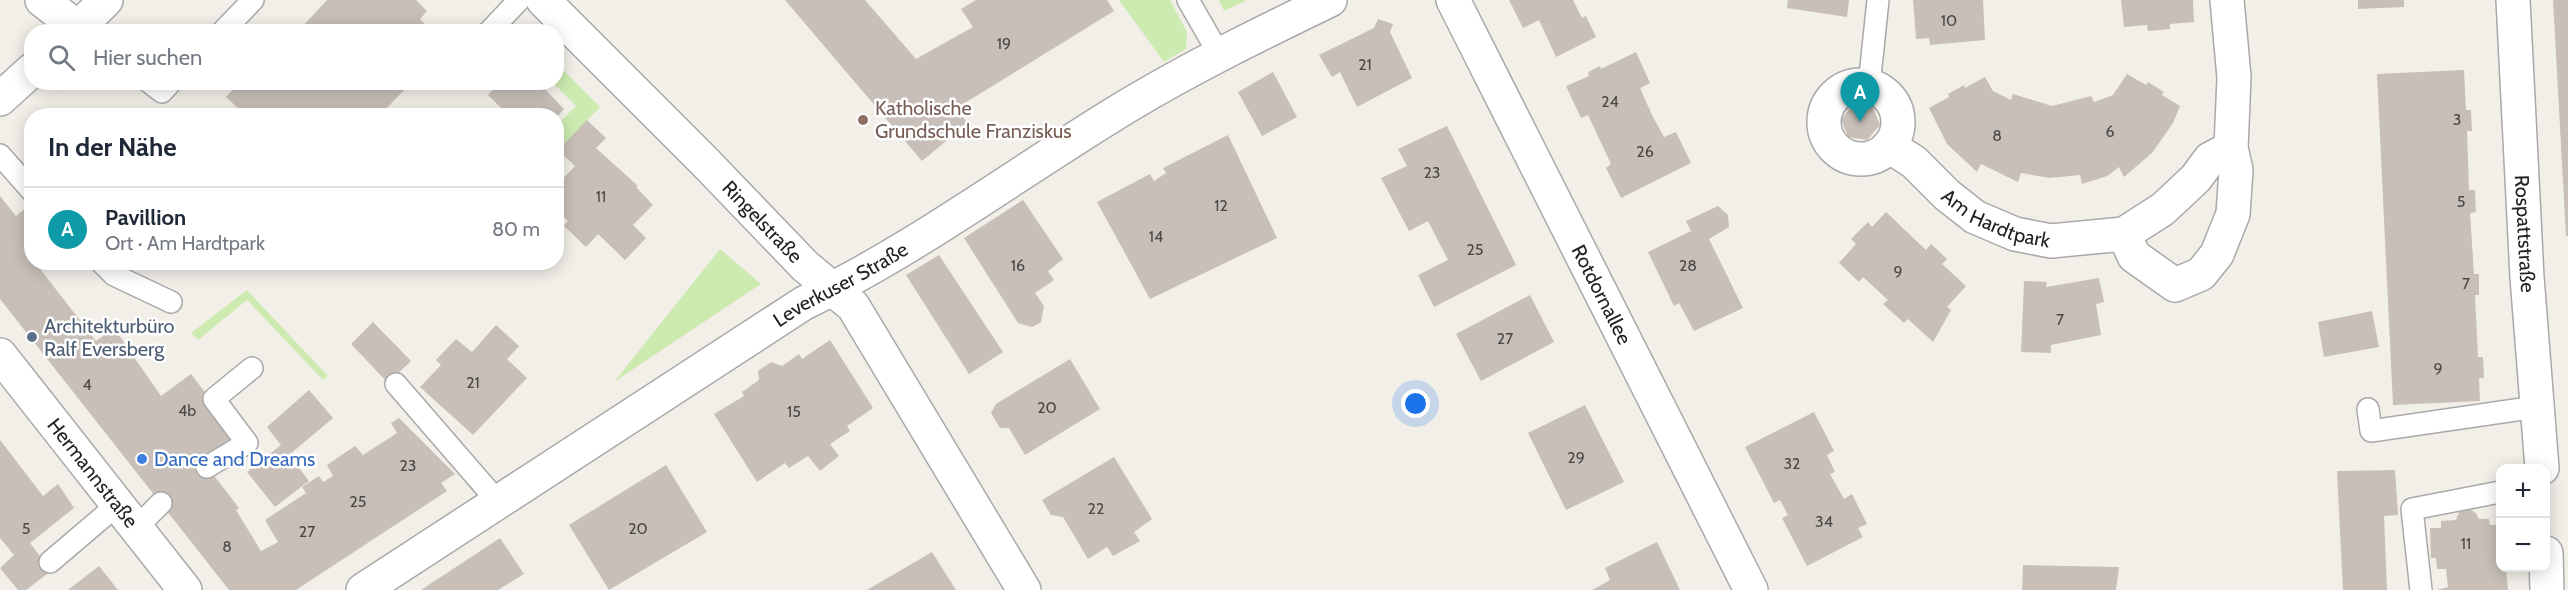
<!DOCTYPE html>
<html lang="de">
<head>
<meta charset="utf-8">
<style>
  body { margin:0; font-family:Cabin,sans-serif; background:#f2f2f3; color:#1f2937 }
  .controls { position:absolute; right:18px; bottom:18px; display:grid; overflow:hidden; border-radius:12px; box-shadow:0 3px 15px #0003 }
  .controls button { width:54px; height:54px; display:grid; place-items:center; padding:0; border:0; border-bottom:2px solid #e0e1e3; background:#fff; color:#1f2937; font:30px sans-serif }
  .you { position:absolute; left:1416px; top:404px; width:21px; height:21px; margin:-15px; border:4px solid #fff; border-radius:50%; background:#1a73e8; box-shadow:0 0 0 9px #1a73e833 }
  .badge { display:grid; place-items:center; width:39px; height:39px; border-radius:50%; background:#d40000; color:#fff; font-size:20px; font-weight:700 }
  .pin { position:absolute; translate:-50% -50px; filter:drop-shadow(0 2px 3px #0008) }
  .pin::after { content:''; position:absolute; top:32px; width:21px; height:18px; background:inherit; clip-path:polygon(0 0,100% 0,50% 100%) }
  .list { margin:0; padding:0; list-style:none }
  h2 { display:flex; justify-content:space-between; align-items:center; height:78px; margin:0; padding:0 24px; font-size:26px }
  h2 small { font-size:20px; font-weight:400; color:#747a83 }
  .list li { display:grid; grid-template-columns:39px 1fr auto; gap:18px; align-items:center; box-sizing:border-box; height:84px; padding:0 24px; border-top:2px solid #e0e1e3 }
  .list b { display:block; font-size:22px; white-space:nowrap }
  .list p { margin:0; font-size:20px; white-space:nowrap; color:#747a83 }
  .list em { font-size:20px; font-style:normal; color:#747a83 }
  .icon { flex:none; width:33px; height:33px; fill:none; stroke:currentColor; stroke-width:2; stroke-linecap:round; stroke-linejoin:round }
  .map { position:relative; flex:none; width:2568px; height:590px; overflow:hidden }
  .search { position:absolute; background:#fff; box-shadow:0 3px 15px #0003; left:24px; top:24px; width:540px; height:66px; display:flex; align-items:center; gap:15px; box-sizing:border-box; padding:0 21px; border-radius:24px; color:#747a83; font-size:22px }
  .panel { position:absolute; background:#fff; box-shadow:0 3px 15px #0003; left:24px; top:108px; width:540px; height:162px; border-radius:24px }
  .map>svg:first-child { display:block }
  .grass { fill:#cdebb0 }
  .building { fill:#c7bfb8 }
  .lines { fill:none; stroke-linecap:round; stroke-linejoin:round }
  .service-casing { stroke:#a9a9a9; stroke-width:24 }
  .minor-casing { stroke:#a9a9a9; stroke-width:36 }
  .tertiary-casing { stroke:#a9a9a9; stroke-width:36 }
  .service { stroke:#fff; stroke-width:21 }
  .minor { stroke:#fff; stroke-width:33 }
  .tertiary { stroke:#fff; stroke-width:33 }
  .education-dot { fill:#8d6e63; stroke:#fff; stroke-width:2 }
  .service-dot { fill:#5c6f8a; stroke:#fff; stroke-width:2 }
  .shop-dot { fill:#3f7fe0; stroke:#fff; stroke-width:2 }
  .labels { text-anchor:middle; stroke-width:5; stroke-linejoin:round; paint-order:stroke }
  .number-label { font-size:16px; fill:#4b4948 }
  .education-label { font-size:20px; fill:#785e54; stroke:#fff; text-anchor:start }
  .street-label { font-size:20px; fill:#222; stroke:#fff }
  .service-label { font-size:20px; fill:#4e5e75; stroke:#fff; text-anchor:start }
  .shop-label { font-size:20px; fill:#366cbe; stroke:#fff; text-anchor:start }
</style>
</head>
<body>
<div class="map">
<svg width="2568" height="590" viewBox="0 0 2568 590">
  <rect width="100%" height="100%" fill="#f2efe9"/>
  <!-- grass -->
  <g class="grass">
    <path d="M1119 0H1170L1187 32 1186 49 1164 62Z"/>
    <path d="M1219 0H1247L1224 11Z"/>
    <path d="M557 64 600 107 558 150 557 125 576 106 553 83 556 82Z"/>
    <path d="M720 249 761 284 614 382Z"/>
    <path d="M247 290 328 376 323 380 247 300 198 340 191 333Z"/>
  </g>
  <!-- building -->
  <g class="building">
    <path d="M327 0H416L427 11 420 19 432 32H291L298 24 302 27Z"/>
    <path d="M785 0H865L916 59 973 27 961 9 976 0H1107L1114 11 955 109 968 123 922 161Z"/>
    <path d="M1509 0H1573L1582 18 1586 16 1596 37 1556 57 1539 20 1523 28Z"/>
    <path d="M1788 0H1849L1847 17 1787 8Z"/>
    <path d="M1913 0H1983L1985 40 1930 45 1929 38 1916 39Z"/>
    <path d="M2121 0H2193L2194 22 2170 24V29L2148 31 2147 25 2124 27Z"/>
    <path d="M2358 0H2404V7L2358 9Z"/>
    <path d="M2553 0H2568V236H2566Z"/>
    <path d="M1378 19 1393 24 1390 32 1412 78 1357 107 1340 72 1332 77 1319 55 1374 28Z"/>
    <path d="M1636 52 1650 83 1640 88 1652 115 1664 137 1676 132 1691 163 1621 198 1606 168 1611 164 1588 115 1581 118 1566 86 1589 76 1588 72 1600 66 1601 69Z"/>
    <path d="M2464 70 2466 110H2471L2472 131H2467L2469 190H2475L2476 212 2470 213 2474 274H2479V295H2475L2478 357H2483L2484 378H2479L2480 401 2393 405 2377 74Z"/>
    <path d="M1273 72 1297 117 1262 136 1238 92Z"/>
    <path d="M2127 74 2146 85 2148 82 2164 92 2162 95 2180 106 2173 123 2152 153 2124 177 2119 167 2107 176 2082 184 2080 175 2050 178 2021 173 2018 182 1981 164 1977 172 1947 144 1929 108 1949 97 1948 94 1964 85 1965 88 1985 77 1993 91 2011 100 2013 94 2052 106 2091 96 2094 102 2113 95Z"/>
    <path d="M240 82H412L379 116H241L243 113 226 97Z"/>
    <path d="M501 82H538L564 109 558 116H509L488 95Z"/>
    <path d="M1854 104 1873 108 1880 125 1867 140 1848 137 1841 119Z"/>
    <path d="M587 120 606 138 596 148 638 186 636 187 653 205 633 225 646 238 625 260 598 234 586 247 564 226 568 221 556 210V186L575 166 558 150Z"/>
    <path d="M1447 126 1516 265 1434 307 1418 275 1448 260 1428 221 1409 231 1381 178 1407 166 1398 149Z"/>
    <path d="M1228 135 1277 238 1150 299 1097 202 1150 174 1154 181 1166 173 1163 168Z"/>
    <path d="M0 196 16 216 28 206 32 210V262H40L37 265 96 341 114 328 161 396 191 374 237 434 202 460 239 508 236 510 261 551 278 542 265 520 306 493 302 487 319 476 323 482 333 476 327 465 355 446 363 455 397 433 391 423 399 418 455 474 441 483 447 491 296 590H229L0 299Z"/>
    <path d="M1023 200 1063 259 1048 271 1054 280 1035 293 1044 306 1041 322 1032 327 1018 323 964 238Z"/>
    <path d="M1718 206 1728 215 1729 227 1709 239 1743 308 1694 331 1679 303 1674 306 1648 252 1691 231 1686 221Z"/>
    <path d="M1886 212 1926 250 1931 244 1947 259 1942 264 1966 286 1947 307 1951 310 1933 342 1908 319 1904 323 1883 304 1888 300 1863 277 1859 282 1839 263 1856 244 1851 239 1868 222 1872 227Z"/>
    <path d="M939 255 1003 352 969 374 906 275Z"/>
    <path d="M2099 278 2104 302 2096 304 2101 335 2051 345V353L2021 352 2024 281 2047 282 2046 287Z"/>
    <path d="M1530 295 1554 342 1481 381 1456 334Z"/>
    <path d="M2372 311 2379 347 2324 357 2318 322Z"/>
    <path d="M373 322 411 361 388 383 351 344Z"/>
    <path d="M496 325 519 346 507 359 527 378 473 435 420 387 441 365 436 360 456 339 472 352Z"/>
    <path d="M830 340 873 408 847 426 850 431 830 444 839 456 820 471 808 456 789 468 785 463 757 482 714 414 744 396 742 392 759 380 758 371 771 362 782 366 799 354 802 359Z"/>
    <path d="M1070 359 1100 409 1025 455 1009 428H1000L991 413 996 404Z"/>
    <path d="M309 390 333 418 289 455 309 481 275 507 247 472 281 445 267 427Z"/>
    <path d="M1585 405 1624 482 1566 510 1528 433Z"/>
    <path d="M1814 412 1834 451 1827 455 1835 472 1830 474 1844 499 1852 494 1867 524 1858 528 1863 537 1807 566 1782 518 1788 515 1780 500 1774 503 1745 447Z"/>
    <path d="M0 440 43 496 58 484 74 508 30 543 51 571 26 590H18L0 568 14 555 0 538Z"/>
    <path d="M1114 457 1152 519 1134 532 1140 541 1113 556 1107 547 1088 559 1063 517 1051 515 1042 500Z"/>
    <path d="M666 465 707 532 609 590 569 525Z"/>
    <path d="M2395 470 2398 515 2384 516 2387 590H2343L2337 471Z"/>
    <path d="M2466 508 2475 512 2479 519H2489L2490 525H2500V568H2506L2508 590H2437L2448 587 2446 569H2437L2436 558H2431L2430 528H2441V521L2456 520 2459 512Z"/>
    <path d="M500 538 524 574 498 590H421Z"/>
    <path d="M1657 542 1680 590H1592L1610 580 1605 568Z"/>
    <path d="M932 552 956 590H867Z"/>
    <path d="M2023 565 2119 567 2116 590H2022Z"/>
    <path d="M99 566 118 590H68Z"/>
  </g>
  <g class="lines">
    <defs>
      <g id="service">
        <path d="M1188 0 1219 54"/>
        <path d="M222 32 253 0"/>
        <path d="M489 32 519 0"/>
        <path d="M149 82 162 92 171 82"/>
        <path d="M1869 86 1878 0"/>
        <path d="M0 155 32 191"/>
        <path d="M101 262 114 275 171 302"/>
        <path d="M396 384 499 503"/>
        <path d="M2368 409 2371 431 2536 407"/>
        <path d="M207 467 247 443 214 399 252 368"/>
        <path d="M136 528 161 503"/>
        <path d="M50 562 117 505"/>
        <path d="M2421 590 2412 509 2500 492"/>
      </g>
      <g id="minor">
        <path id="s1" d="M543 0 706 163 805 266 853 306 1024 590"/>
        <path id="s2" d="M1453 0 1751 590"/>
        <path id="s3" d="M2513 0 2527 277 2542 468"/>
        <circle cx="1861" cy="122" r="37"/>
        <path id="s4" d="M1889 146 1914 162 1947 195 1975 217 2015 234 2051 241 2124 234 2163 209 2196 178 2210 159 2231 148 2234 77 2227 0"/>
        <path d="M2124 234 2134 256 2175 285 2201 274 2217 254 2233 214 2236 170 2231 148"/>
        <path id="s5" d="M0 355 185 590"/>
        <path d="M2546 553 2547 590"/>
        <path id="s6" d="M363 590 804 303C918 248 1021 170 1129 105 1194 66 1262 33 1330 0"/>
      </g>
      <g id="tertiary">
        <path d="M42 0 78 28"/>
        <path d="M74 32 106 0"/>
        <path d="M0 99 32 70"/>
      </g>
    </defs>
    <!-- service casing -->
    <use href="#service" class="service-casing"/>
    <!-- minor casing -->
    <use href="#minor" class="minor-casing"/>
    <!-- tertiary casing -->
    <use href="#tertiary" class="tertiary-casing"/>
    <!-- service -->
    <use href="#service" class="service"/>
    <!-- minor -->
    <use href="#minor" class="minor"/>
    <!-- tertiary -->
    <use href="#tertiary" class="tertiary"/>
  </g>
  <!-- markers -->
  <circle class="education-dot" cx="863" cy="120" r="6"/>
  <circle class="service-dot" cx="32" cy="337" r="6"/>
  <circle class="shop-dot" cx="142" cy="459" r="6"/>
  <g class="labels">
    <!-- number labels -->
    <g class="number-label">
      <text x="1949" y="26">10</text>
      <text x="1004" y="49">19</text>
      <text x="1365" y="70">21</text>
      <text x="1610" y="107">24</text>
      <text x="2457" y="125">3</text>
      <text x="2110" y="137">6</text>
      <text x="1997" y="141">8</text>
      <text x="1645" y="157">26</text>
      <text x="1432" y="178">23</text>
      <text x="601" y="202">11</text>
      <text x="2461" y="207">5</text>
      <text x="1221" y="211">12</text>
      <text x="1156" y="242">14</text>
      <text x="1475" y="255">25</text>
      <text x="1018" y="271">16</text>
      <text x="1688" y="271">28</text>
      <text x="1898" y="277">9</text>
      <text x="2466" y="289">7</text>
      <text x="2060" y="325">7</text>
      <text x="1505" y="344">27</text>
      <text x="2438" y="374">9</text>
      <text x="473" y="388">21</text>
      <text x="87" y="390">4</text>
      <text x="1047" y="413">20</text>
      <text x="187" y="416">4b</text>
      <text x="794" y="417">15</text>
      <text x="1576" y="463">29</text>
      <text x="1792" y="469">32</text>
      <text x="408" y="471">23</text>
      <text x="358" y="507">25</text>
      <text x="1096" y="514">22</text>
      <text x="1824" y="527">34</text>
      <text x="26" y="534">5</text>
      <text x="638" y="534">20</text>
      <text x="307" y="537">27</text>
      <text x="2466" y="549">11</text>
      <text x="227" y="552">8</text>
    </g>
    <!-- education labels -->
    <g class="education-label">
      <text x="875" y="115">Katholische<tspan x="875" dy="23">Grundschule Franziskus</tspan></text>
    </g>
    <!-- street labels -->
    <g class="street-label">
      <text dy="7" stroke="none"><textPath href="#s4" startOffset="132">Am Hardtpark</textPath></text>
      <text dy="7" stroke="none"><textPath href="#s1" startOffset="312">Ringelstraße</textPath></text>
      <text dy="7" stroke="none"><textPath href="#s3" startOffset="234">Rospattstraße</textPath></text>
      <text dy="7" stroke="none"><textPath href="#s6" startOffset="567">Leverkuser Straße</textPath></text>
      <text dy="7" stroke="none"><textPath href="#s2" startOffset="330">Rotdornallee</textPath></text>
      <text dy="7" stroke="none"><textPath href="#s5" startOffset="150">Hermannstraße</textPath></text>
    </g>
    <!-- service labels -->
    <g class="service-label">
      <text x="44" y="333">Architekturbüro<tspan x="44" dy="23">Ralf Eversberg</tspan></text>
    </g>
    <!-- shop labels -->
    <g class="shop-label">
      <text x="154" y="466">Dance and Dreams</text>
    </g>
  </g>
</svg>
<div class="controls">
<button>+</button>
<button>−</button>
</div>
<div class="you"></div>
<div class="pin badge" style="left:1860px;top:122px;background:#0f9aa8">A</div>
<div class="search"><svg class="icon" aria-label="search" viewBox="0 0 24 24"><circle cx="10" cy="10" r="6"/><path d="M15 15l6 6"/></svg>Hier suchen</div>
<section class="panel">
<h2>In der Nähe<small></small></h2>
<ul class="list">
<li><span class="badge" style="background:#0f9aa8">A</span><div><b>Pavillion</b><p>Ort · Am Hardtpark</p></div><em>80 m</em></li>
</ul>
</section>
</div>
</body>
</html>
